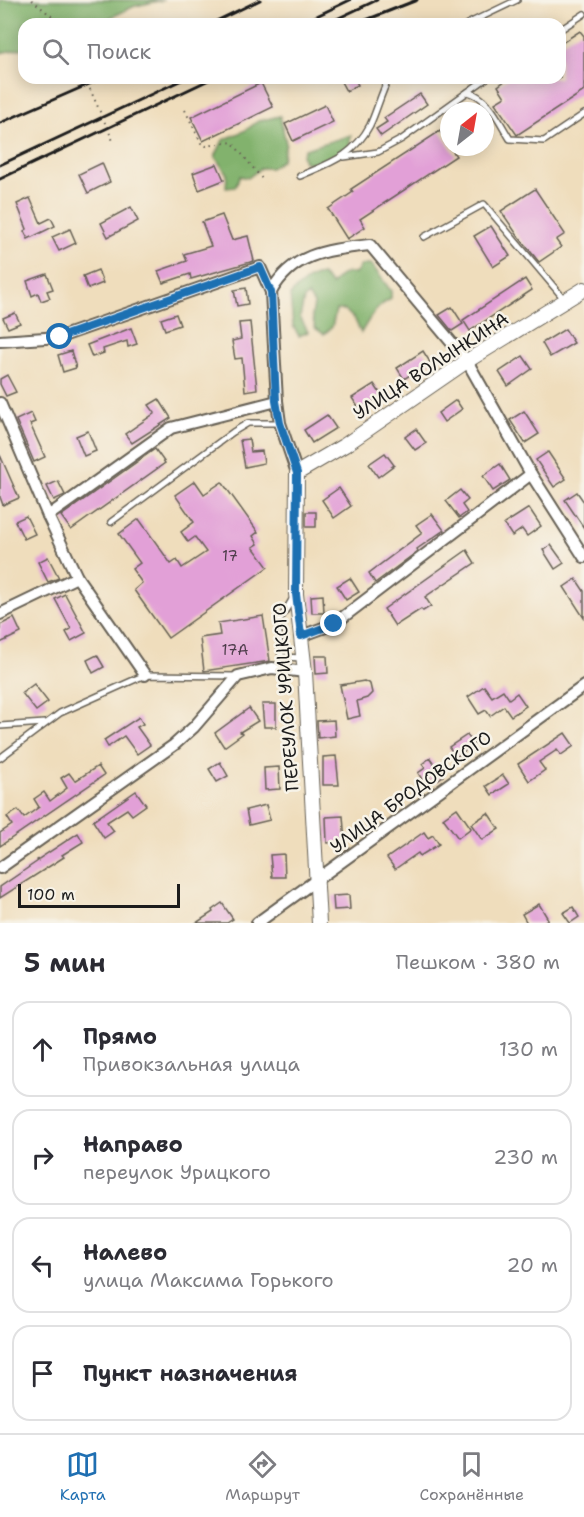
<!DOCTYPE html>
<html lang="ru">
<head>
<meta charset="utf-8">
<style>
  body { margin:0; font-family:"Shantell Sans",sans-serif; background:#f7f7f7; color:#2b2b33 }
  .compass { position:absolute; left:440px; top:102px; width:54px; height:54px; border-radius:50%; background:#fff; box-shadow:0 3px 15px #0003; rotate:31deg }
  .scale { position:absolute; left:18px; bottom:15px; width:162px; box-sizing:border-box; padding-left:6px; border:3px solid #1c1c1c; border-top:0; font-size:16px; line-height:21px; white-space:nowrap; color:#1c1c1c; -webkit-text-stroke:4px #f7f3e8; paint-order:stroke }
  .stop { position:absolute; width:18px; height:18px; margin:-14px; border:4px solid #1f6fb2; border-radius:50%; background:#fff }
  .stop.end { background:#1f6fb2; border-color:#fff; box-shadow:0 2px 6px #0008 }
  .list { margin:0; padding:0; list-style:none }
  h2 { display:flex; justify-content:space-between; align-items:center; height:78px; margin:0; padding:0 24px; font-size:26px }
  h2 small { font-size:20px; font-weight:400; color:#7c7c81 }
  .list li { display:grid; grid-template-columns:39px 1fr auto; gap:18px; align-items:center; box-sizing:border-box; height:96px; margin:0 12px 12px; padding:0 12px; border:2px solid #e1e1e2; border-radius:18px }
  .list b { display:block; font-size:22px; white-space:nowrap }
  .list p { margin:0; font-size:20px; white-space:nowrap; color:#7c7c81 }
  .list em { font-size:20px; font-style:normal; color:#7c7c81 }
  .icon { flex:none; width:33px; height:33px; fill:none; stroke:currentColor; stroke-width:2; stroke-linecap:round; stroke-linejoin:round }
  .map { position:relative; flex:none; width:584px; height:923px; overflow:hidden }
  .search { position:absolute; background:#fff; box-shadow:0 3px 15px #0003; left:18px; right:18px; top:18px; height:66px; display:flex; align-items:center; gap:15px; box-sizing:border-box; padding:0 21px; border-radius:18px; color:#7c7c81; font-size:22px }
  .sheet { height:510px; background:#fff }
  nav { display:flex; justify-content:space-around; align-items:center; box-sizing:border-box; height:84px; border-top:2px solid #e1e1e2; background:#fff; font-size:16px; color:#7c7c81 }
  nav a { display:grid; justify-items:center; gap:3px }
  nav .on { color:#1f6fb2 }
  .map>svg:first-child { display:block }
  .forest { fill:#82b26d; stroke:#4f6744; stroke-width:1.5 }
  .building { fill:#e2a0d7 }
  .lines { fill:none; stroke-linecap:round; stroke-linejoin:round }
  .service-casing { stroke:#666054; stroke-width:8 }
  .minor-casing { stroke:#666054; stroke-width:14 }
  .tertiary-casing { stroke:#666054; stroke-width:16 }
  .path { stroke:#666054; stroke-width:2; stroke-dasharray:1.5 4.5; stroke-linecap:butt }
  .service { stroke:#fff; stroke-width:5 }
  .minor { stroke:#fff; stroke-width:10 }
  .tertiary { stroke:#fff; stroke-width:14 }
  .rail { stroke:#1c1c1c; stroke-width:3 }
  .route { stroke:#1f6fb2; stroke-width:8 }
  .labels { text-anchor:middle; stroke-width:5; stroke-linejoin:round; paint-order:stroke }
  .number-label { font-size:15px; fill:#4e3d4b }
  .street-label { font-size:18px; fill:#1c1c1c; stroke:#f7f3e8 }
</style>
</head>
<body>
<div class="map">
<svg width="584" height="923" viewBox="0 0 584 923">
  <rect width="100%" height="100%" fill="#f7f3e8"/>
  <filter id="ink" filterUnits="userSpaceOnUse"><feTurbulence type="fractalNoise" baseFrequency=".0167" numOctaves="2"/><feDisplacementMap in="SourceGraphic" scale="12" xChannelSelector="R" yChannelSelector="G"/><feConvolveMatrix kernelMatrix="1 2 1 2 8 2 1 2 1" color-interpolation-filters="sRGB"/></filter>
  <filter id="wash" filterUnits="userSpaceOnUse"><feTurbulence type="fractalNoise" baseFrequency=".008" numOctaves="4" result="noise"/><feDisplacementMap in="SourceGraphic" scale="24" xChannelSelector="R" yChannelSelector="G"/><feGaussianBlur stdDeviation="1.35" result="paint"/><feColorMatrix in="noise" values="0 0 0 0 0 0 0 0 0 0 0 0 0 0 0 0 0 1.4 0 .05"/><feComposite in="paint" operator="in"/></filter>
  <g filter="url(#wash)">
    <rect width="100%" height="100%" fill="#efddbc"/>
    <!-- forest -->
    <g class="forest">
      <path d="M0 0H164L135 6 97 24H24V48L0 53Z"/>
      <path d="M280 116 286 143 282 160 271 168H261L248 178 240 176 235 187 226 188 227 174 215 157 223 140 246 130 258 121Z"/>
      <path d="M351 135 349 147C336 157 320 165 304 162L302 155 305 149Z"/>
      <path d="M371 264 391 291V299C376 306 369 319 361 333L355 320 345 310H336L332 327 324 334 315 328 312 315 314 304 308 295 304 299 300 317 308 332 299 336 293 326 290 295C299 286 309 276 322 275L332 285C339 275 344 272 356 273L361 265Z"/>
    </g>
    <g id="blocks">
      <!-- building -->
      <g class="building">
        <path d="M580 31 584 36V91L517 135 495 103 505 97 498 86 509 78H560V44Z"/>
        <path d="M339 78H354L358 85 346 91Z"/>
        <path d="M261 83 273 107 203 141 191 117Z"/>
        <path d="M420 94 427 104 381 136 376 129 387 122 384 118Z"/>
        <path d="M325 105 333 122 293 141 285 124Z"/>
        <path d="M440 131 456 156 360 219 365 227 347 239 328 209 353 192 351 189Z"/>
        <path d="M102 163 110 182 88 193 79 174Z"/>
        <path d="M217 164 224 180 199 190 193 173Z"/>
        <path d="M535 189 565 234 556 240 561 247 539 262 518 236 501 211Z"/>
        <path d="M30 198 41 223 51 218 55 226 28 239 24 231 27 229 17 204Z"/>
        <path d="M131 207 138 221 108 237 101 223Z"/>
        <path d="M222 215 232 240 248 236 254 261 191 279 190 274 163 283 158 271 187 261 184 254 211 246 202 222Z"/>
        <path d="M491 226 510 256 493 267 474 236Z"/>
        <path d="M70 229 76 243 59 251 52 237Z"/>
        <path d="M98 270 103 283 88 289 83 276Z"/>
        <path d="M47 274 53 289 47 291 50 298 41 301 38 293 32 296 27 281Z"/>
        <path d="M525 279 532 290 470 331 463 320Z"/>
        <path d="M246 288 248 304 237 306 234 290Z"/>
        <path d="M452 307 463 324 452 331 439 315Z"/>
        <path d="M15 313 20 323 8 328 3 318Z"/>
        <path d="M176 314 180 325 165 330 161 319Z"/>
        <path d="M250 322 257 389 245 391 242 358 235 359 232 341 241 339 239 323Z"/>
        <path d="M131 328 137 344 128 347 127 341 103 349 104 353 92 357 87 345Z"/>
        <path d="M565 329 574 343 550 357 542 343Z"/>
        <path d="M71 351 76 368 63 372 58 355Z"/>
        <path d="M423 351 430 362 404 379 397 368Z"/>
        <path d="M523 356 532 369 508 386 499 372Z"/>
        <path d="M7 375 16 392 6 396 0 384V379Z"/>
        <path d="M374 384 382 396 360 410 352 398Z"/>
        <path d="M159 399 171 418 132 443 125 434 155 413 149 405Z"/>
        <path d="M456 400 462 409 444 422 438 413Z"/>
        <path d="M524 411 539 434 525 443 510 420Z"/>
        <path d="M31 413 35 422 30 424 45 457 34 462 16 420Z"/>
        <path d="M327 415 336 428 312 443 304 430Z"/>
        <path d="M416 429 426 443 415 450 405 437Z"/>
        <path d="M88 431 96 451 84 456 76 436Z"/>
        <path d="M249 439 251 452 262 451 264 463 245 467 240 440Z"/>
        <path d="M155 449 165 463 71 530 61 516Z"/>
        <path d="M548 452 566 479 554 487 536 460Z"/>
        <path d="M385 453 394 465 378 477 369 464Z"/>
        <path d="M0 455 19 498 3 505 0 497Z"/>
        <path d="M500 464 510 480 493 491 483 476Z"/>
        <path d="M58 481 65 495 54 500 47 486Z"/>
        <path d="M195 481 204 494 222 482 258 532 253 536 258 544 253 547 268 567 168 638 134 590 142 583 132 569 140 563 119 534 139 519 171 564 177 560 182 568 206 552 195 537 188 542 181 532 194 522 175 495Z"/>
        <path d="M339 488 351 506 334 518 322 500Z"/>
        <path d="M460 490 468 500 462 505 467 512 459 518 446 501Z"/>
        <path d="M577 492 584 502V528L565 500Z"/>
        <path d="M529 508 541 526 527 536 522 529 512 536 504 524Z"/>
        <rect x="306" y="512" width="10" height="15"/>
        <path d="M432 514 444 530 417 549 418 551 375 583 369 573 422 533 416 525Z"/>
        <path d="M26 516 35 534 24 539 15 521Z"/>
        <path d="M551 545 564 563 555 569 543 550Z"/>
        <path d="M467 550 475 563 425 597 431 606 423 611 421 609 395 626 384 609Z"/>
        <path d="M48 557 59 578 48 582 38 562Z"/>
        <path d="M350 578 359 592 346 600 337 586Z"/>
        <path d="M576 579 584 591V618L564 587Z"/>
        <path d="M65 594 86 633 71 641 66 632 71 629 55 599Z"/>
        <path d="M323 595 324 613H312L311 596Z"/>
        <path d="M263 616 270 661 204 671 200 638 220 635 218 623Z"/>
        <path d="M14 618 21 633 0 643V625Z"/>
        <path d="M97 655 104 667 93 673 87 660Z"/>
        <path d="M315 656H327L328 673 316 674Z"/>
        <path d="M364 681 370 684 372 693 367 698 357 701 360 716 347 719 340 685Z"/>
        <path d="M34 684 48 702 36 711 22 693Z"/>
        <path d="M484 686 492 697 503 690 509 699 517 693 526 706 511 716 504 706 490 716 486 710 479 714 468 697Z"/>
        <path d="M262 704H276V727H264Z"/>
        <path d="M249 708 258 721 240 732 242 734 224 747 215 733Z"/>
        <path d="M139 717 143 724 137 727 150 745 137 754 124 736 108 747 104 740Z"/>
        <path d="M334 720 335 736 318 738 317 721Z"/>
        <path d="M565 733 574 746 561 755 557 750 539 762 545 770 529 781 518 764Z"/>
        <path d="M467 735 474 744 456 757 449 747Z"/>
        <path d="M336 756 339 785H323V757Z"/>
        <path d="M430 758 443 776 433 783 429 777 423 781 418 773 425 768 422 764Z"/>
        <path d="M220 762 228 776 217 782 209 769Z"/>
        <path d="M98 766 104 775 0 846V833L12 825 7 817 18 810 24 818 39 807 34 799 44 792 50 801 67 788 61 778 69 773 75 781Z"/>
        <path d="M279 767 280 789 265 790 264 768Z"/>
        <path d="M503 775 509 784 492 795 486 786Z"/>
        <path d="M136 791 146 805 132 815 127 809 107 822 114 831 104 838 93 821Z"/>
        <path d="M266 805 270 820 249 825 246 810Z"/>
        <path d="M457 808 471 828 458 838 443 818Z"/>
        <path d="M488 813 499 829 482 840 471 824Z"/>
        <path d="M343 816 345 842 327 843 326 817Z"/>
        <path d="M424 832 428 838 433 835 439 844 420 856 418 853 395 869 387 858Z"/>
        <path d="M78 833 83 842 62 855 64 857 0 898V887L38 861 37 860Z"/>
        <path d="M284 854 285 877H272L270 855Z"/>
        <path d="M349 895 350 909 334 910 333 896Z"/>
        <path d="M222 903 233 919 227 923H196L213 912 212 910Z"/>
        <path d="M539 904 548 919 542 923H527L522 914Z"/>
        <path d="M573 907 579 917 570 923 563 913Z"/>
      </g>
    </g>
  </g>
  <g filter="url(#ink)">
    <use href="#blocks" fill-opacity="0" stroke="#666054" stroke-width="1.5"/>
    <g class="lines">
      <defs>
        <g id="service">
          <path d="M467 24 517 0"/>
          <path d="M560 30 584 14"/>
          <path d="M468 92C490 98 498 120 510 139L544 141 584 114"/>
          <path d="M344 157 378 152 402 139 487 78"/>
          <path d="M300 176C330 163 354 156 370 125 377 110 381 93 389 78"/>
          <path d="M424 237 484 204 565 300"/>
          <path d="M111 522 233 432 248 423H280"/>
          <path d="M293 598 278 623 281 657 304 658"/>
          <path d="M0 726 45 723"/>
          <path d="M0 758 60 713 145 675 236 676"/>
        </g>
        <g id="minor">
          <path d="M271 292C293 252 329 250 370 245L467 361 531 474 584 557"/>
          <path d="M0 341 60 337 260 267 271 292 277 401 280 423 297 473"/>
          <path d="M0 403 48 516 171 428 277 401"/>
          <path d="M48 516 77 577 145 675"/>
          <path d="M0 614 77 577"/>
          <path d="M301 636 334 624 531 474"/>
          <path d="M0 868 174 745 194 727 238 676 272 668 305 672"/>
          <path d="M257 923 584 686"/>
        </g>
        <path id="tertiary" d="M319 923 305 672 296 594 297 473 345 445 467 361 584 289"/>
      </defs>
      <!-- service casing -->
      <use href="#service" class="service-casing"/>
      <!-- minor casing -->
      <use href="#minor" class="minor-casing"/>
      <!-- tertiary casing -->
      <use href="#tertiary" class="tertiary-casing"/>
      <!-- path -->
      <g class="path">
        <path d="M32 0 61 24"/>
        <path d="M85 78 114 143"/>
        <path d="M185 110 201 143 206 146 232 142 263 180"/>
      </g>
      <!-- service -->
      <use href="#service" class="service"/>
      <!-- minor -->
      <use href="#minor" class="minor"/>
      <!-- tertiary -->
      <use href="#tertiary" class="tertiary"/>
      <!-- rail -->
      <g class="rail">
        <path d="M210 24 260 0"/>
        <path d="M300 24 350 0"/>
        <path d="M326 24 377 0"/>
        <path d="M356 24 417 0"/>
        <path d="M0 123 103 78"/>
        <path d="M0 165 186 78"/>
        <path d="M0 179 213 78"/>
      </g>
    </g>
  </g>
  <g class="lines" filter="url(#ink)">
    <!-- route -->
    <path class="route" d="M60 337 260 267 271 292 276 401 280 423 297 473 296 594 301 636 334 624"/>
  </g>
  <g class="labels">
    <!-- number labels -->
    <g class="number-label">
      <text x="230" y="561">17</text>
      <text x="235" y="655">17А</text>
    </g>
    <!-- street labels -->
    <g class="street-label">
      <text transform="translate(431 366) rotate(-33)" y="6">УЛИЦА ВОЛЫНКИНА</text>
      <text transform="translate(286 697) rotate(-94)" y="6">ПЕРЕУЛОК УРИЦКОГО</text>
      <text transform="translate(411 792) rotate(-36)" y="6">УЛИЦА БРОДОВСКОГО</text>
    </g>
  </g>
</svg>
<svg class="compass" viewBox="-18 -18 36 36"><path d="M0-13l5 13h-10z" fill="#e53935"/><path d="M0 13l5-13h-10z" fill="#7c7c81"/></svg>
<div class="scale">100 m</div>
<div class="stop" style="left:60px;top:337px"></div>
<div class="stop end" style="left:334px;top:624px"></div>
<div class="search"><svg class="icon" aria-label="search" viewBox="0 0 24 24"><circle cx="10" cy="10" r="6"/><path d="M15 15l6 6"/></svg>Поиск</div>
</div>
<section class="sheet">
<h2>5 мин<small>Пешком · 380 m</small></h2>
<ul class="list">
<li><svg class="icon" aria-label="ahead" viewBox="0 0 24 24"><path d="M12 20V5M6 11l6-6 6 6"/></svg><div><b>Прямо</b><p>Привокзальная улица</p></div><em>130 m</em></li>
<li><svg class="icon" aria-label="right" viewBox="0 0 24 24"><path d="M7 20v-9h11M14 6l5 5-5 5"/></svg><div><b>Направо</b><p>переулок Урицкого</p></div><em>230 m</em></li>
<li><svg class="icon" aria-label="left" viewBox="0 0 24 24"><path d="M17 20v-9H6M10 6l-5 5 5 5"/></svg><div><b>Налево</b><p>улица Максима Горького</p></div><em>20 m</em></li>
<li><svg class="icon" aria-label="arrive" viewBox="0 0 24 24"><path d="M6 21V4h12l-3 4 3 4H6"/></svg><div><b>Пункт назначения</b></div></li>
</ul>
</section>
<nav>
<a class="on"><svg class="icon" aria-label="map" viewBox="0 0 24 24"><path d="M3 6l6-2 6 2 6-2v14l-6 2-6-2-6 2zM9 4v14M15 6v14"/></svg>Карта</a>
<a><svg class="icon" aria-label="directions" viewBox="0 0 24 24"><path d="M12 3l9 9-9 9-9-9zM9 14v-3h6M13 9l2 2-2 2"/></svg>Маршрут</a>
<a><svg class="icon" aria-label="saved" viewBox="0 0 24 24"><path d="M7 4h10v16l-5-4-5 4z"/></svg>Сохранённые</a>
</nav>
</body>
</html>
